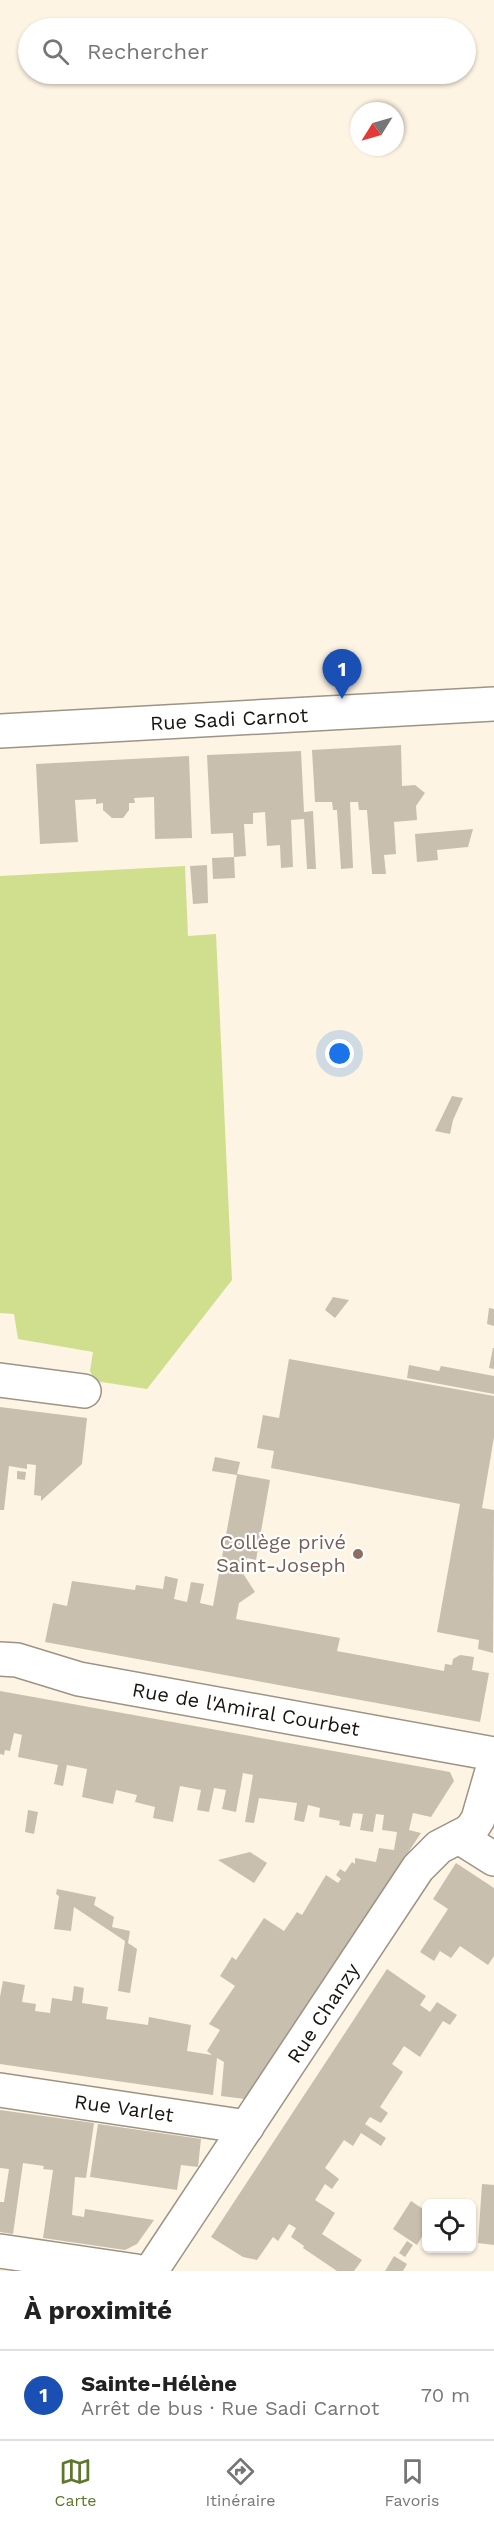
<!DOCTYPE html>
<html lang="fr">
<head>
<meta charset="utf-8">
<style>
  body { margin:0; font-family:"Work Sans",sans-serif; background:#f2f2f2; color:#222 }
  .controls { position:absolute; right:18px; bottom:18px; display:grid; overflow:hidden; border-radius:9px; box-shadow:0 2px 4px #0004 }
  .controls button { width:54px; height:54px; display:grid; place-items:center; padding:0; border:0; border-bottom:2px solid #e0e0e0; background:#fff; color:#222; font:30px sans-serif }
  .compass { position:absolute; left:350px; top:102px; width:54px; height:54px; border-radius:50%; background:#fff; box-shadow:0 2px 4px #0004; rotate:233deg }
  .you { position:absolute; left:340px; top:1054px; width:21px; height:21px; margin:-15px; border:4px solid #fff; border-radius:50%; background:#1a73e8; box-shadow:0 0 0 9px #1a73e833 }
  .badge { display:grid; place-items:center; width:39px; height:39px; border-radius:50%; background:#5d782c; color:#fff; font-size:20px; font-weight:700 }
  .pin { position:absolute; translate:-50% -50px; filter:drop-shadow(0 2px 3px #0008) }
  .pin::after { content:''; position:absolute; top:32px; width:21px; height:18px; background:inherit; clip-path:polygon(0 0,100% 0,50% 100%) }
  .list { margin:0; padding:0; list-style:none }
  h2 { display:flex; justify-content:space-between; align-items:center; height:78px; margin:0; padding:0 24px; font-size:26px }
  h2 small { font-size:20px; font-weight:400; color:#767676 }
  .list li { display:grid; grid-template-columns:39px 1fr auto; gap:18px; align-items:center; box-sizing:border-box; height:90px; padding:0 24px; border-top:2px solid #e0e0e0 }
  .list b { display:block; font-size:22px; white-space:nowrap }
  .list p { margin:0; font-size:20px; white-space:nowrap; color:#767676 }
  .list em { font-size:20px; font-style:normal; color:#767676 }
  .icon { flex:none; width:33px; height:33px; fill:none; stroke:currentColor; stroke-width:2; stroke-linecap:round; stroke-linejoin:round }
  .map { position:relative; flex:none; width:494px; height:2271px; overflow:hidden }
  .search { position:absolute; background:#fff; box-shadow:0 2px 4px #0004; left:18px; right:18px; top:18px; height:66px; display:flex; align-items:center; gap:15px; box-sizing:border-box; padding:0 21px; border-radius:33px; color:#767676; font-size:22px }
  .sheet { height:168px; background:#fff }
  nav { display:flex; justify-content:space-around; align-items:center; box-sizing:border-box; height:84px; border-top:2px solid #e0e0e0; background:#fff; font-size:16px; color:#767676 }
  nav a { display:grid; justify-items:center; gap:3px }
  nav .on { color:#5d782c }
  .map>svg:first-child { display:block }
  .green { fill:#d0df8d }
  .building { fill:#c8bfaf }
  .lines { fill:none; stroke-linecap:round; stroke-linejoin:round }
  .minor-casing { stroke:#9c9485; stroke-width:36 }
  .minor { stroke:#fff; stroke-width:33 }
  .education-dot { fill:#8d6e63; stroke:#fff; stroke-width:2 }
  .labels { text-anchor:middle; stroke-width:4.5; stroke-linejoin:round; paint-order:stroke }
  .street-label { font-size:20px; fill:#18150f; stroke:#fff }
  .education-label { font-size:20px; fill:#785e54; stroke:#fff; text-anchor:end }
</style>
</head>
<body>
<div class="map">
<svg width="494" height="2271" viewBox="0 0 494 2271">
  <rect width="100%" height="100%" fill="#fdf4e3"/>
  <!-- green -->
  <path class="green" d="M185 866 188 936 216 934 232 1280 147 1389 95 1381 90 1371 93 1352 18 1339 14 1314 0 1313V876Z"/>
  <!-- building -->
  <g class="building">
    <path d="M401 745 402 786 415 785 425 793 416 806 417 820 394 822 396 854 384 855 386 874H372L367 810H359L358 802H350L353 868 341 869 337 810H333L332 802H315L312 750Z"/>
    <path d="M301 751 304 812 313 811 316 869H307L304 819 291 820 293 867 281 868 280 845 267 846 265 812 253 813V824H244L246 856 234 857 235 878 213 879 212 858 234 857 233 833 211 834 207 755Z"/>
    <path d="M189 756 192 838 155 839 154 797 134 798 135 803H129V810L123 818H112L103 810V803L96 804V799L75 800 78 842 40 844 36 764Z"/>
    <path d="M473 829 468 847 437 850 438 860 417 862 415 834Z"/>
    <path d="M207 865 208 903 193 904 190 866Z"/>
    <path d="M452 1096 463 1098 453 1120 450 1134 435 1131Z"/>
    <path d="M333 1297 349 1300 335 1318 325 1310Z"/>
    <path d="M489 1308 494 1309V1326L487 1324Z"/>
    <path d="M493 1348H494V1369L489 1368Z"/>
    <path d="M289 1359 494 1396V1437L482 1508 494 1510 493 1653 478 1649 479 1640 437 1632 460 1504 271 1468 274 1451 257 1448 263 1415 279 1418Z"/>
    <path d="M409 1365 439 1371 441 1366 494 1376V1394L407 1378Z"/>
    <path d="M0 1407 87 1418 82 1464 41 1501V1496L34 1495 36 1465 27 1464V1469L9 1466 4 1510H0Z"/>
    <path d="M215 1457 240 1462 237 1474 270 1480 256 1560 247 1558 244 1575 255 1592 239 1603 236 1619 340 1638 337 1651 444 1671 445 1664 452 1665 453 1659 460 1655 474 1657 472 1670 489 1673 480 1722 45 1642 53 1603 67 1606 72 1581 135 1590 136 1585 163 1589 165 1576 178 1579 174 1599 187 1602 191 1582 204 1584 200 1603 213 1606 237 1475 212 1471Z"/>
    <path d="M17 1471 26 1472 25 1480 17 1479Z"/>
    <path d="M0 1691 450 1772 454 1781 431 1817 413 1813 409 1830 421 1833 245 2099 221 2096 224 2062 217 2058 213 2095 0 2064V1997L3 1981 25 1985 22 2002 36 2004 35 2011 50 2013 52 1998 72 2001 74 1986 84 1988 82 2003 108 2007 106 2019 148 2025 149 2017 191 2025 187 2051 212 2055 207 2051 220 2030 209 2024 235 1986 220 1976 232 1957 236 1960 264 1918 284 1931 297 1912 302 1915 326 1875 338 1883 341 1879 336 1875 340 1869 345 1872 352 1862 355 1864V1858L376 1862 379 1848 394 1850 397 1832 382 1830 384 1815 376 1814 373 1832 360 1830 363 1814 353 1813 350 1827 339 1825 340 1821 319 1817 320 1808 308 1805 304 1822 294 1820 297 1803 259 1798 254 1823 245 1822 253 1775 243 1773 236 1812 222 1809 226 1790 214 1788 209 1812 197 1810 201 1790 180 1786 173 1822 153 1818 155 1807 135 1802 137 1795 116 1790 113 1804 82 1797 87 1769 67 1765 63 1786 54 1784 58 1765 18 1757 22 1735 14 1733 10 1751 5 1750 4 1755 0 1754Z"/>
    <path d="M28 1810 38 1812 34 1834 25 1832Z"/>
    <path d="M250 1852 267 1863 254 1883 218 1860Z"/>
    <path d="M456 1863 494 1888V1956L488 1965 460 1946 451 1958 440 1951 434 1961 420 1952 448 1909 433 1899Z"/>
    <path d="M57 1889 96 1897 94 1905 114 1917 112 1927 130 1931 128 1943 137 1949 130 1993 118 1991 125 1941 74 1907 71 1931 54 1929 59 1896 56 1894Z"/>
    <path d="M387 1969 426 1996 420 2005 430 2012 437 2002 457 2015 450 2025 443 2021 420 2057 404 2046 392 2064 403 2072 380 2107 388 2113 381 2123 370 2117 365 2124 386 2138 381 2146 361 2133 353 2146 344 2140 325 2168 339 2179 332 2189 325 2184 315 2200 335 2213 322 2234 362 2260 354 2271H337L303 2248 304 2246 291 2237 296 2228 289 2224 278 2241 273 2237 257 2260 243 2257 211 2237Z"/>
    <path d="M0 2110 94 2123 86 2178 75 2177 72 2215 84 2217 85 2209 154 2220 137 2244 125 2250 43 2238 53 2170 43 2169 44 2166 23 2163 13 2234 0 2232V2202H4L9 2169 0 2168Z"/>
    <path d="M98 2124 201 2139 198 2167 181 2165 177 2190 90 2177Z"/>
    <path d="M482 2184 494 2185V2245L478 2243Z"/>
    <path d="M411 2201 426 2211V2230L417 2245 393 2229Z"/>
    <path d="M407 2241 413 2245 405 2257 399 2253Z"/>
    <path d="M394 2256 407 2264 403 2271H385Z"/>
  </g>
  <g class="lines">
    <defs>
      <g id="minor">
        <path d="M0 731 494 704"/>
        <path d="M0 1380 84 1391"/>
        <path d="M0 1659 17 1660 79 1679 494 1754"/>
        <path d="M459 1837 494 1859"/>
        <path d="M0 2090 247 2127"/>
        <path d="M0 2251 136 2271"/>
        <path d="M151 2271 418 1868 439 1847 468 1832 473 1827 478 1819 494 1764"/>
      </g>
    </defs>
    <!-- minor casing -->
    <use href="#minor" class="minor-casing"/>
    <!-- minor -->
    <use href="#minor" class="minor"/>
  </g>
  <!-- markers -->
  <circle class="education-dot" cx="358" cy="1554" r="6"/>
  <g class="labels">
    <!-- street labels -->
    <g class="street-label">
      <text transform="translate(229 719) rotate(-3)" y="7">Rue Sadi Carnot</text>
      <text transform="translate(246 1709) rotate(10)" y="7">Rue de l'Amiral Courbet</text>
      <text transform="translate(323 2013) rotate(-57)" y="7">Rue Chanzy</text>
      <text transform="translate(124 2108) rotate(8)" y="7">Rue Varlet</text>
    </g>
    <!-- education labels -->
    <g class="education-label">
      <text x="346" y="1549">Collège privé<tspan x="346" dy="23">Saint-Joseph</tspan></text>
    </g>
  </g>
</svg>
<div class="controls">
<button><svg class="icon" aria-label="locate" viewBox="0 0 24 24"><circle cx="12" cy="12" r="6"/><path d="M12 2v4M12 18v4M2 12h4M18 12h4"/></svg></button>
</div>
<svg class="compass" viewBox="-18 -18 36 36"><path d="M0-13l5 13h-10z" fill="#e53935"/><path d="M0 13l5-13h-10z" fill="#767676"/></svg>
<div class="you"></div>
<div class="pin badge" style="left:342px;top:699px;background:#1a4fb4">1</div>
<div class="search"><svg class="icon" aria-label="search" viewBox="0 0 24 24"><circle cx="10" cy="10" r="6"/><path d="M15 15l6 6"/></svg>Rechercher</div>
</div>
<section class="sheet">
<h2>À proximité<small></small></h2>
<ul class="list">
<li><span class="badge" style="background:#1a4fb4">1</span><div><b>Sainte-Hélène</b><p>Arrêt de bus · Rue Sadi Carnot</p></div><em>70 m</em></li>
</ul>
</section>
<nav>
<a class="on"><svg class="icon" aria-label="map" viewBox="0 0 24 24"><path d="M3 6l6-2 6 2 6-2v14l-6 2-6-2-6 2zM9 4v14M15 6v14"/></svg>Carte</a>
<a><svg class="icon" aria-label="directions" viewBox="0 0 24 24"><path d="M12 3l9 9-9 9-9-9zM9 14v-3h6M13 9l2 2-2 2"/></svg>Itinéraire</a>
<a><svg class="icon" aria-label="saved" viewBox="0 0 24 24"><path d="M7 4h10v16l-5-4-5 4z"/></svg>Favoris</a>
</nav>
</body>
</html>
